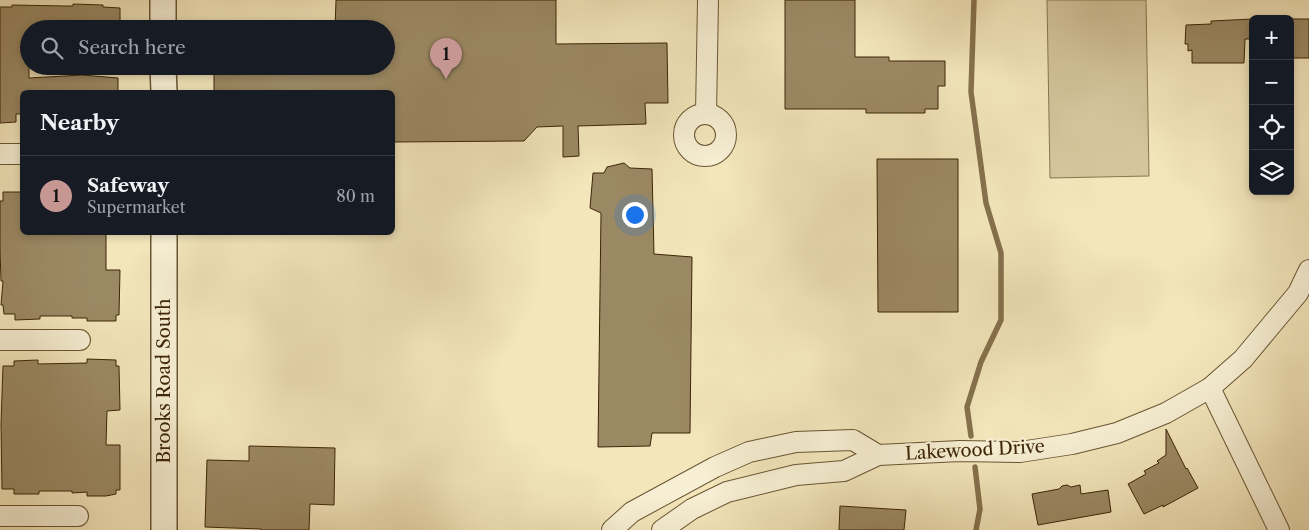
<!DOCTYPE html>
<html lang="en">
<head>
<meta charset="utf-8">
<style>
  body { margin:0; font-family:"Libre Caslon Text",serif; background:#20242c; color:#f1f3f6 }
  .controls { position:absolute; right:15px; top:15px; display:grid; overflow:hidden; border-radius:8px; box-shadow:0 2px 8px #0003 }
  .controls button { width:45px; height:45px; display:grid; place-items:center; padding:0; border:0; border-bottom:1px solid #363941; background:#171b24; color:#f1f3f6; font:25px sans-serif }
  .you { position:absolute; left:634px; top:214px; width:18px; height:18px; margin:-12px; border:4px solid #fff; border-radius:50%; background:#1a73e8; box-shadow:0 0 0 8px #1a73e833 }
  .badge { display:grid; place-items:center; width:32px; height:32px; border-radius:50%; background:#c59692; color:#111; font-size:16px; font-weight:700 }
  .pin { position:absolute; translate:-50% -41px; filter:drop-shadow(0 1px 2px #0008) }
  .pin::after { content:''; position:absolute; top:26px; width:18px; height:15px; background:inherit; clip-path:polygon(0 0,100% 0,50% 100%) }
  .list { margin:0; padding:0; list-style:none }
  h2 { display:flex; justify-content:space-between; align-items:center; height:65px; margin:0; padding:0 20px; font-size:21px }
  h2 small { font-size:16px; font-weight:400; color:#9ea1a6 }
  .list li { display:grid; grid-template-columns:32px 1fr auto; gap:15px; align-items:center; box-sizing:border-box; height:80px; padding:0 20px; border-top:1px solid #363941 }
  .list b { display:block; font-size:19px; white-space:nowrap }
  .list p { margin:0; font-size:16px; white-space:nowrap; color:#9ea1a6 }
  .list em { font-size:16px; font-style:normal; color:#9ea1a6 }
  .icon { flex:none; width:28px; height:28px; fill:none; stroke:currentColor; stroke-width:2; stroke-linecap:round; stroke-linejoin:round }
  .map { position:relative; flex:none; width:1309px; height:530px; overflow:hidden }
  .search { position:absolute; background:#171b24; box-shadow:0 2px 8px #0003; left:20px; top:20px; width:375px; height:55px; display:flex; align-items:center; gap:12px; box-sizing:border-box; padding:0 18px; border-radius:28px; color:#9ea1a6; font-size:19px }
  .panel { position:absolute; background:#171b24; box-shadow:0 2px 8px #0003; left:20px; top:90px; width:375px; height:145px; border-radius:8px }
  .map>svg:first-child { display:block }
  .green { fill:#d4c59c; stroke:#887551 }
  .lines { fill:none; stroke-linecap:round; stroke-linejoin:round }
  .stream { stroke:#85714d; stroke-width:5.5 }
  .building { fill:#9b8964; stroke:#3c2506 }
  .minor-casing { stroke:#6a5533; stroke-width:22 }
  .tertiary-casing { stroke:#6a5533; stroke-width:28 }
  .minor { stroke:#f7efd3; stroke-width:20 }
  .tertiary { stroke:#f7efd3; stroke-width:25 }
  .labels { text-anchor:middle; stroke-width:4.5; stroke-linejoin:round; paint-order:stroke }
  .street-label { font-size:18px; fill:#3c2506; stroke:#f7efd3 }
</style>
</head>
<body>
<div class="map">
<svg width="1309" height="530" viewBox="0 0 1309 530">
  <rect width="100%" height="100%" fill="#f3e6bb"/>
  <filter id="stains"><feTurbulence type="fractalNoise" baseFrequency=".004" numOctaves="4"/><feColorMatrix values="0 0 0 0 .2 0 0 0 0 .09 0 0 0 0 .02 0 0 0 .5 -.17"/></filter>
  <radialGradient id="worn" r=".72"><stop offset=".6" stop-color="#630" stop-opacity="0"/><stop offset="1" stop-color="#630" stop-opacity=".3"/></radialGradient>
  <!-- green -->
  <path class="green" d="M1047 0H1146L1149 176 1050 178Z"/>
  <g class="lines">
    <!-- stream -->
    <g class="stream">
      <path d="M971 436 967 407 981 362 1001 320V253L986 203 971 92 974 0"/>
      <path d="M975 467 980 509 976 530"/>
    </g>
  </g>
  <!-- building -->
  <g class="building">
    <path d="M336 0H556V44L667 43 668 103H645L646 124 578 126 579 156 563 157V126L537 127 524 141 392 142V92H214V66H386V29H335Z"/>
    <path d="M785 0H855V57H889V61H945V86H938V109H925V113H866V109H785Z"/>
    <path d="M73 4 103 5V7L120 8V29H29V78L82 75 118 78V92H22V114H16V122L0 123V7H12V5L66 6H73Z"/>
    <path d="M1253 19V39H1245L1244 63H1192V50L1188 51V44H1185L1186 25 1211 24V21Z"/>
    <rect x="1290" y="19" width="19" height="39"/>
    <path d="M877 159H958V312H878Z"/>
    <path d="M624 163 630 168 652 169 654 254 692 257 690 433H652L650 446 598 447 601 213 590 208 593 173H604L607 167Z"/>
    <path d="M3 192H22V232H106V270H120L119 315H116V321H87V318H72V316H40V319L15 320V314H4L3 305H1L3 281H1L0 250V201H3Z"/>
    <path d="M87 359 116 360V366H119L120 410 107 411 106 445H120V490H116V494L106 496H87V492L72 493V491H39V494H14V489H2L1 424 3 366H14V361L38 360V364L87 363Z"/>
    <path d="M1166 429 1186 469 1187 468 1198 488 1163 507V505L1144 514 1128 484 1146 474 1144 471 1159 463 1157 461 1166 455Z"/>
    <path d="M249 446 335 448 334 505 310 504 309 530H261V529L205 527 207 460 249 461Z"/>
    <path d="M1067 485 1071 487 1080 485 1081 494 1108 490 1111 512 1038 525 1032 494 1059 489 1062 486Z"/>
    <path d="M840 506 906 510 904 530H839Z"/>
  </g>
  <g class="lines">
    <defs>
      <g id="minor">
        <circle cx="705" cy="135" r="21"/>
        <path d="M706 114 708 0"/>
        <path d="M0 154H22"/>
        <path d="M0 340H80"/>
        <path d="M1210 388 1279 530"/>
        <path d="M0 516H78"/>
        <path d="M612 530 632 512 715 467 749 452 796 442 853 440 878 455"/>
        <path d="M662 530 692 509 727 492 796 475 844 471 878 455 960 451 1020 452 1072 444 1117 433 1166 413 1210 388 1243 359 1298 293 1309 270"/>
      </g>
      <g id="tertiary">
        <path d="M163 0V29"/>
        <path d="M163 66 164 92"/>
        <path d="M164 530V232"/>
      </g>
    </defs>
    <!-- minor casing -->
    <use href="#minor" class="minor-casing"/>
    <!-- tertiary casing -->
    <use href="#tertiary" class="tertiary-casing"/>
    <!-- minor -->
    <use href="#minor" class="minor"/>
    <!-- tertiary -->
    <use href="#tertiary" class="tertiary"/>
  </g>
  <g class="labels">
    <!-- street labels -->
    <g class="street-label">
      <text transform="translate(164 381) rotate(-90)" y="6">Brooks Road South</text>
      <text transform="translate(975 450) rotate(-3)" y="6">Lakewood Drive</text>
    </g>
  </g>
  <rect width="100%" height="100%" filter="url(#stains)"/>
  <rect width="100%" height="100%" fill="url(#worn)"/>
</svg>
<div class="controls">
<button>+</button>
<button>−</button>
<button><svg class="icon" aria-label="locate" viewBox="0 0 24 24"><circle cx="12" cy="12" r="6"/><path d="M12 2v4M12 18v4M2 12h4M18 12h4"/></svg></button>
<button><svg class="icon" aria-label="layers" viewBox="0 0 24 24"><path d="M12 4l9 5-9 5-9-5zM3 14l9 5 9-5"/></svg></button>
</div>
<div class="you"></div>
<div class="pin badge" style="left:446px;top:79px">1</div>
<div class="search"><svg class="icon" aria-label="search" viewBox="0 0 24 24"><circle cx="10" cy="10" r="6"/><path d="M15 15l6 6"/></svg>Search here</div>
<section class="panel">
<h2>Nearby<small></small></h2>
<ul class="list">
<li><span class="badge">1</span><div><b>Safeway</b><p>Supermarket</p></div><em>80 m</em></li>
</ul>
</section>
</div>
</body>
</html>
